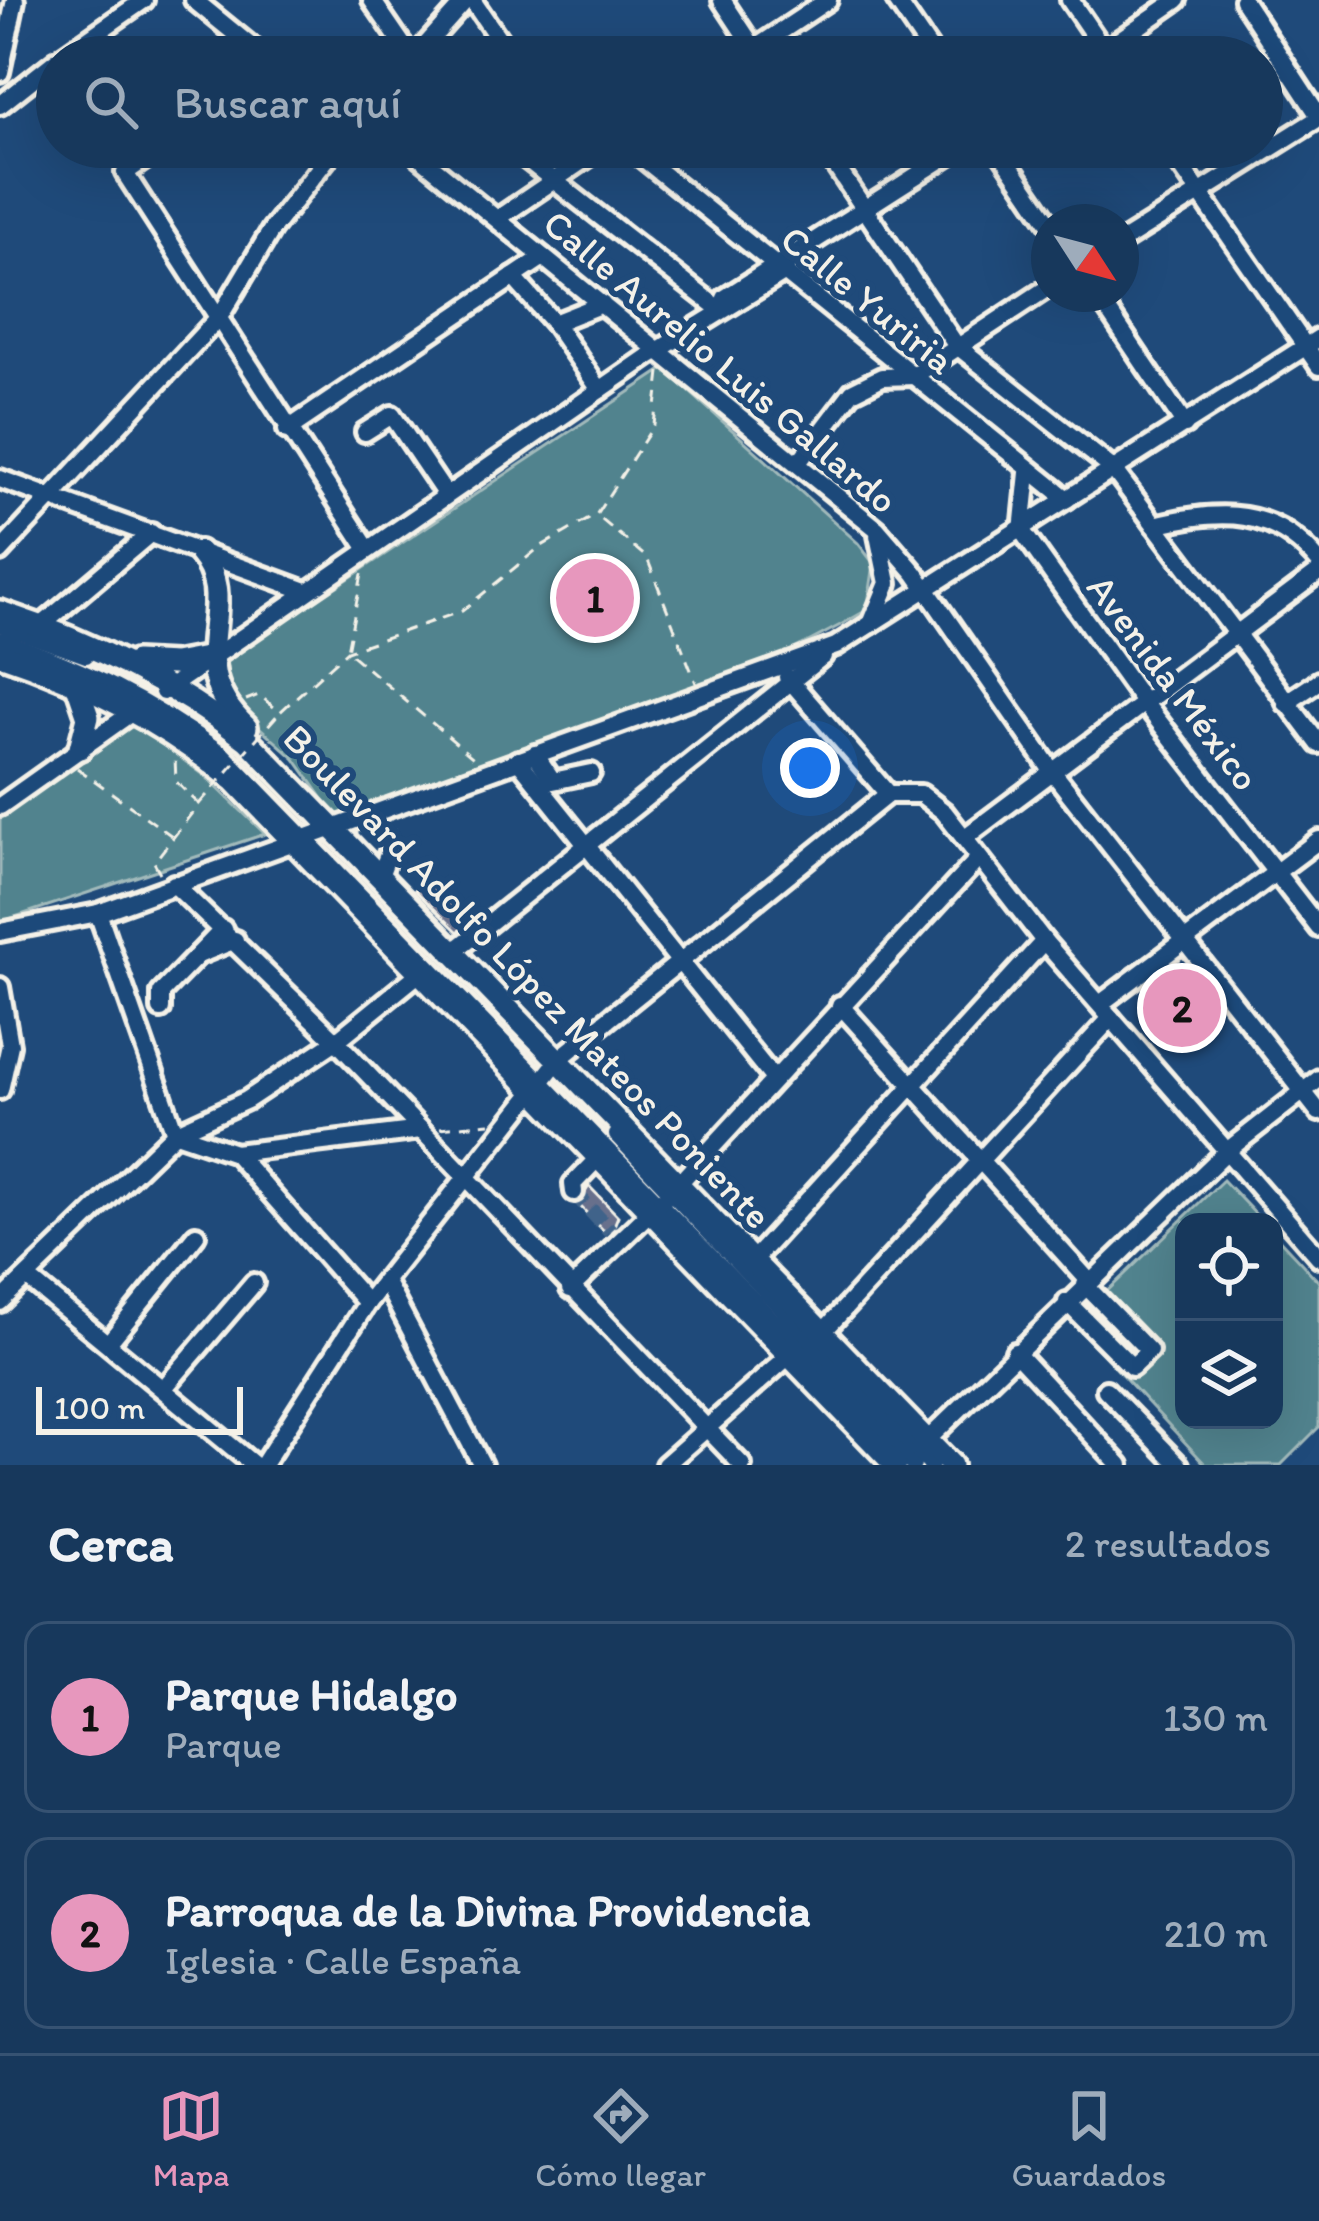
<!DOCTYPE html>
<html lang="es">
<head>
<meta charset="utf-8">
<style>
  body { margin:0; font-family:Itim,sans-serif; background:#244365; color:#f1f3f6 }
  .controls { position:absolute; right:36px; bottom:36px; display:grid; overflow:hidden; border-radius:24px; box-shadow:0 12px 48px #0002 }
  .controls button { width:108px; height:108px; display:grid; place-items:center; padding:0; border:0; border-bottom:3px solid #365272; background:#17385c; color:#f1f3f6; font:60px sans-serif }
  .compass { position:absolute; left:1031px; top:204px; width:108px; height:108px; border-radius:50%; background:#17385c; box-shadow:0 12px 48px #0002; rotate:126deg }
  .scale { position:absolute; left:36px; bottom:30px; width:207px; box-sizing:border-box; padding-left:12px; border:6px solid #f4f1e8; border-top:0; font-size:33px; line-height:42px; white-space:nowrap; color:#f4f1e8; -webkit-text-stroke:9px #1f4a7a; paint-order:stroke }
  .you { position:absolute; left:810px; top:768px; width:42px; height:42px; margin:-30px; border:9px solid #fff; border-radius:50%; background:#1a73e8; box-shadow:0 0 0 18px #1a73e833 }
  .badge { display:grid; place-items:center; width:78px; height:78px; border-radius:50%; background:#e797bd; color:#111; font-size:39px; font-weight:700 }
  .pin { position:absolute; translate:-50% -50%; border:6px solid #fff; box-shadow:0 3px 12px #0006 }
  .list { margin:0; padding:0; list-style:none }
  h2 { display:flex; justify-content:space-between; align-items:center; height:156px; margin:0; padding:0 48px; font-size:51px }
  h2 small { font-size:39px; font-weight:400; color:#9eacbb }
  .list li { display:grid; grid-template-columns:78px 1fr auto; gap:36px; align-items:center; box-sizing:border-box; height:192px; margin:0 24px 24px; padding:0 24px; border:3px solid #365272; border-radius:24px }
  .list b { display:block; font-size:45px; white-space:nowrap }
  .list p { margin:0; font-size:39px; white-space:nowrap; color:#9eacbb }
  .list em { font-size:39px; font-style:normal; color:#9eacbb }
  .icon { flex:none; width:66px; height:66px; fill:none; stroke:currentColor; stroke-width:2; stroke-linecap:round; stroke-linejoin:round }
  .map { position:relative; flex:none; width:1319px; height:1465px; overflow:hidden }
  .search { position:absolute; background:#17385c; box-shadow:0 12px 48px #0002; left:36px; right:36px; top:36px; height:132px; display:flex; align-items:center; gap:30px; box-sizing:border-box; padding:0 42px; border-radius:66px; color:#9eacbb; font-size:45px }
  .sheet { height:588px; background:#17385c }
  nav { display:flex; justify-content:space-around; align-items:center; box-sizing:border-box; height:168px; border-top:3px solid #365272; background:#17385c; font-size:33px; color:#9eacbb }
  nav a { display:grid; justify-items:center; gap:6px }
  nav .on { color:#e797bd }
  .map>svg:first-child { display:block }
  .green { fill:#51838e; stroke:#a2babb; stroke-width:3 }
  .building { fill:#68708c; stroke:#f4f1e8; stroke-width:3 }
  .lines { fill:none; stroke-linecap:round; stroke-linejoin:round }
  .minor-tunnel { stroke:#3f638a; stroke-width:16; stroke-dasharray:16 8; stroke-linecap:butt }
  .minor-casing { stroke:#f4f1e8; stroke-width:26 }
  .major-casing { stroke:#f4f1e8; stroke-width:30 }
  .path { stroke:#f4f1e8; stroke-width:3; stroke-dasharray:12 9; stroke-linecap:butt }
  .minor { stroke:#1f4a7a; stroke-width:16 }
  .major { stroke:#1f4a7a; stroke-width:21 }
  .path-bridge { stroke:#f4f1e8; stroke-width:3; stroke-dasharray:12 9; stroke-linecap:butt }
  .labels { text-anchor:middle; stroke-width:12; stroke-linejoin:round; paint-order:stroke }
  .street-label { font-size:39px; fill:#f4f1e8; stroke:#1f4a7a }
</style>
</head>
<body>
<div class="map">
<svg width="1319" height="1465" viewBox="0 0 1319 1465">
  <rect width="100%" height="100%" fill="#1f4a7a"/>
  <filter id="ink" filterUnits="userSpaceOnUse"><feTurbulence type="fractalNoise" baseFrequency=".00833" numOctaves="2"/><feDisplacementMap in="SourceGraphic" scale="24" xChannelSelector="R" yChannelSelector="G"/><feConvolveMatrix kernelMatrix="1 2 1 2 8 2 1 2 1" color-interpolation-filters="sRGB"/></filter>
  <g filter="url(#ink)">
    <!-- green -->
    <g class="green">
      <path d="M664 369 858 543 874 564 867 610C703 706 515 755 336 817L295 759 239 709 220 664Z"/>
      <path d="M130 721 204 775 265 834 0 922V819Z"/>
      <path d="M1223 1180 1263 1222H1184V1420H1274V1234L1319 1282V1427L1281 1465H1206L1074 1323Z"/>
    </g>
    <!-- building -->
    <g class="building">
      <path d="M428 876 472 920 458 932 415 890Z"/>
      <path d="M589 1186 618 1216 612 1231 603 1230 578 1204Z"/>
    </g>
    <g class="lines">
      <!-- minor-tunnel -->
      <g class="minor-tunnel">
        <path d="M388 829 389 852"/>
        <path d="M574 1192 610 1231"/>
      </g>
      <defs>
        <g id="minor">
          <path d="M194 0 264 57"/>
          <path d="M372 0 411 57"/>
          <path d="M472 0 511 57"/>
          <path d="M722 0 759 56"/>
          <path d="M896 0 935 57"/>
          <path d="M1070 0 1108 56"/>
          <path d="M1243 0 1319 116"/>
          <path d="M62 57 144 0"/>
          <path d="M415 57 466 0"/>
          <path d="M742 57 828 0"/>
          <path d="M1095 57 1177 0"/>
          <path d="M0 72 15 0"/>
          <path d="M0 105 57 60"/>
          <path d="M163 147 125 173 367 548"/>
          <path d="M408 147 877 529 915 573 1052 771 1319 1112"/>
          <path d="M511 147 715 306"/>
          <path d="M629 147 1067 499"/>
          <path d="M823 147 956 345 1113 469 1319 744"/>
          <path d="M997 147 1049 223"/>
          <path d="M1168 147 1319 366"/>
          <path d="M497 219 603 147"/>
          <path d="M1121 242 1319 118"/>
          <path d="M513 277 554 323 600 390"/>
          <path d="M1097 294 1185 425"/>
          <path d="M725 298 961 147"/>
          <path d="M554 323 602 304"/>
          <path d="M287 430 543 257"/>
          <path d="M365 432 392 415 446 495"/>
          <path d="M798 463 852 392 882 377 914 376 1049 287"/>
          <path d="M1028 473 1022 531 1143 701 1319 928"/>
          <path d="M0 479 306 591"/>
          <path d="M1155 525C1221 509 1273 507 1319 562"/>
          <path d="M0 552 220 316 272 229 336 147"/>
          <path d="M0 624 86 655"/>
          <path d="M871 624 888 583 878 535"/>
          <path d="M41 626 151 533"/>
          <path d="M0 640C87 671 147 700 222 754L913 1465"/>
          <path d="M787 677 888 794"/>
          <path d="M163 692 649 356 782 274 791 259"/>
          <path d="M1286 703 1319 681"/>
          <path d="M535 754 553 781 591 773"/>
          <path d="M518 760 773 1078"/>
          <path d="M0 806 141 706"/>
          <path d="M964 838 1319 572"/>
          <path d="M380 876 389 852"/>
          <path d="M174 884 336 1041 742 1465"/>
          <path d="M98 913 175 1133"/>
          <path d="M223 929 198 955 235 940"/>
          <path d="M0 932 98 913 836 646 1319 338"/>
          <path d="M453 952 823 656"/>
          <path d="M0 987 10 1045 0 1090"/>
          <path d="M1100 1004 1319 840"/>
          <path d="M840 1005 1089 1281"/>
          <path d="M161 1009V993L198 955"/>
          <path d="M176 1133 235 1153 367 1303"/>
          <path d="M617 1135 931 1465"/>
          <path d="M235 1153 421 1130"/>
          <path d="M574 1192 573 1184 597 1159"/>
          <path d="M753 1260 1044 941"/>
          <path d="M29 1279 254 1465"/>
          <path d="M385 1281 482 1465"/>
          <path d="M570 1289 670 1193 979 858"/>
          <path d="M0 1302 175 1133 247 1100 336 1041 422 971"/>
          <path d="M1067 1302 1132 1367 1149 1351 1085 1285"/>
          <path d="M823 1332 1111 1018"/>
          <path d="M110 1341 196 1235"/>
          <path d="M1015 1352 1120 1465"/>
          <path d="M164 1388 254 1283"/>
          <path d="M1106 1390 1179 1465"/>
          <path d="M919 1448 1228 1150 1319 1079"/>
          <path d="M263 1465 367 1303 559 1059 888 794H921L944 812 1044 941 1319 1257"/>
          <path d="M665 1465 791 1354"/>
        </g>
        <g id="major">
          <path d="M199 552C245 605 176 662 246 727"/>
          <path d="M0 612C90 642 172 682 247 740L951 1465"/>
          <path d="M0 654C87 683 162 722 234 780L895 1465"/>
          <path d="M135 662 174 664 211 657"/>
          <path d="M75 679 88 717 80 748"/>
        </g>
      </defs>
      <!-- minor casing -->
      <use href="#minor" class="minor-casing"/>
      <!-- major casing -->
      <use href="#major" class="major-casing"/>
      <!-- path -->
      <g class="path">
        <path d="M107 147 117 160"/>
        <path d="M660 372 654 425 596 515 647 558 696 683"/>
        <path d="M362 574 347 651 477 761"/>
        <path d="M246 700 259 695 280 712 347 651 462 611 540 547 596 515"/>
        <path d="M77 768 172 836"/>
        <path d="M160 873 154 862 199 804 176 782 175 757"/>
        <path d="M440 1128 490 1123"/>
      </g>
      <!-- minor -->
      <use href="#minor" class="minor"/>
      <!-- major -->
      <use href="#major" class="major"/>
      <!-- path-bridge -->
      <path class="path-bridge" d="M199 804 280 712"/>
    </g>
  </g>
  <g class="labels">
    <!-- street labels -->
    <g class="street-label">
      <text transform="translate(868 299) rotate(39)" y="14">Calle Yuriria</text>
      <text transform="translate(721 361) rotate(40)" y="14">Calle Aurelio Luis Gallardo</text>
      <text transform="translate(1174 682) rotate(53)" y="14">Avenida México</text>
      <text transform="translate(528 976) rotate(46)" y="14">Boulevard Adolfo López Mateos Poniente</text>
    </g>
  </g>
</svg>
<div class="controls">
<button><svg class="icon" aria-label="locate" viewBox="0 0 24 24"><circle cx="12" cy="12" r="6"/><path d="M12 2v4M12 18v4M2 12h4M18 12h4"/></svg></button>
<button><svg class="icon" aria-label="layers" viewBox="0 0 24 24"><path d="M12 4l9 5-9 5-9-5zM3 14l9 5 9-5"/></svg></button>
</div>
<svg class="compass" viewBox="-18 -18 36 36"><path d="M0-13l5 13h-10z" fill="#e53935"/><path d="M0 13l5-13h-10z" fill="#9eacbb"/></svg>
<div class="scale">100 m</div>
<div class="you"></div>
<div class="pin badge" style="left:595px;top:598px">1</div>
<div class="pin badge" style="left:1182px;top:1008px">2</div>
<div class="search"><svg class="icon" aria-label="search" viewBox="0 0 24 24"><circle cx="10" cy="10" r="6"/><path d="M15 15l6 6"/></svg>Buscar aquí</div>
</div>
<section class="sheet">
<h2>Cerca<small>2 resultados</small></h2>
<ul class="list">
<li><span class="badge">1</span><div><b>Parque Hidalgo</b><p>Parque</p></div><em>130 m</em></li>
<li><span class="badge">2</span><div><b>Parroqua de la Divina Providencia</b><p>Iglesia · Calle España</p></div><em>210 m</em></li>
</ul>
</section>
<nav>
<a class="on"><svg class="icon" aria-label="map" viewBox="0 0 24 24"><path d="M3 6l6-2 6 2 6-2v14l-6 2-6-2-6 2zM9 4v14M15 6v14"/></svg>Mapa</a>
<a><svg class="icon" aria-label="directions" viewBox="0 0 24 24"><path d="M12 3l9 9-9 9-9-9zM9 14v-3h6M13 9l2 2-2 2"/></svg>Cómo llegar</a>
<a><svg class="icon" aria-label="saved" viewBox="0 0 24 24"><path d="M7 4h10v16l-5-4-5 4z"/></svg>Guardados</a>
</nav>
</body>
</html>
